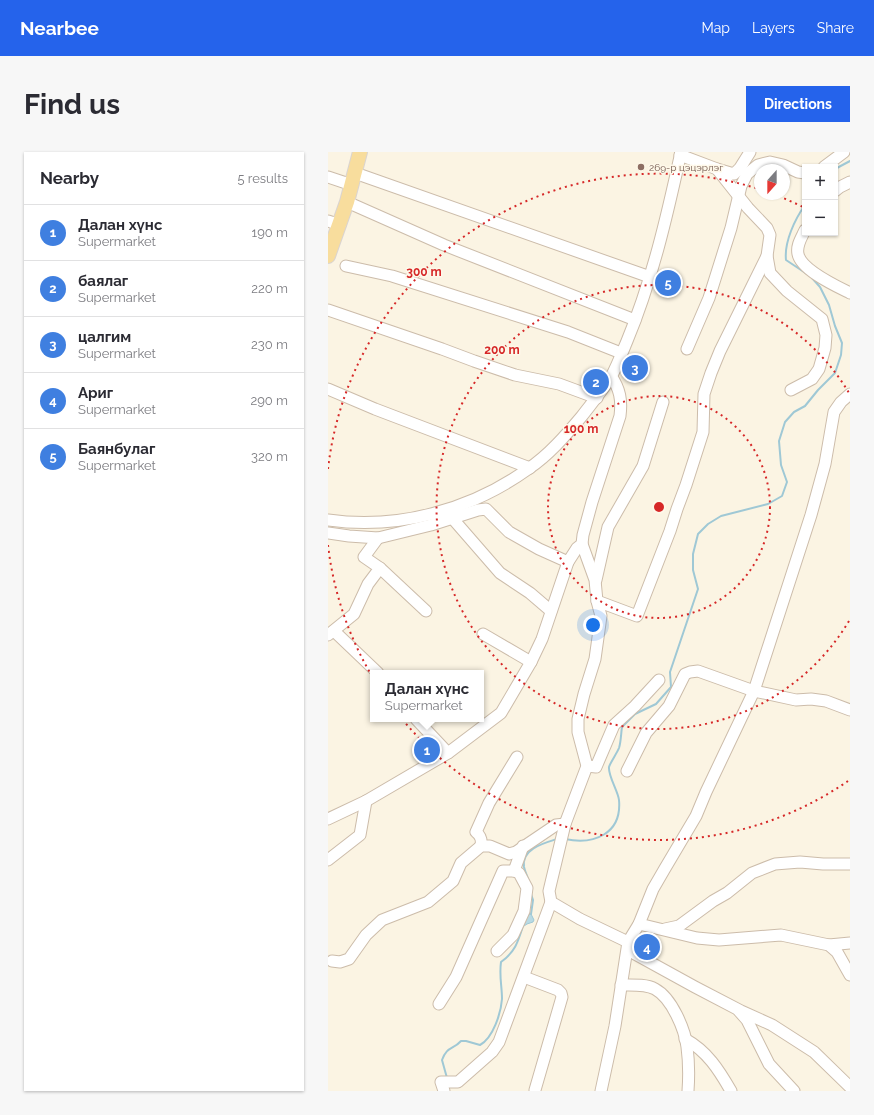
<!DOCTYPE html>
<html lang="en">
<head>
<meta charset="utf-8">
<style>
  body { margin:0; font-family:Raleway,sans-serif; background:#f7f7f7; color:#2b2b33 }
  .controls { position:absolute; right:12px; top:12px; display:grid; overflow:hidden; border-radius:0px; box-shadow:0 1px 3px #0004 }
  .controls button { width:36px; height:36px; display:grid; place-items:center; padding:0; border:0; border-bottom:1px solid #e1e1e2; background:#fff; color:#2b2b33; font:20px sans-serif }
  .compass { position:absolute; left:426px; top:12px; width:36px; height:36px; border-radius:50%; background:#fff; box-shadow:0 1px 3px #0004; rotate:201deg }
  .you { position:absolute; left:265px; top:473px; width:14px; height:14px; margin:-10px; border:3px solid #fff; border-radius:50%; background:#1a73e8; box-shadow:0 0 0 6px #1a73e833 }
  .badge { display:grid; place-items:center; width:26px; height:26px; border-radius:50%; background:#2563eb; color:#fff; font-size:13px; font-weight:700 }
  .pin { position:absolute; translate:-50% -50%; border:2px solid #fff; box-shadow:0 1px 4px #0006 }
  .popup { position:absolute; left:42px; top:518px; width:114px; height:52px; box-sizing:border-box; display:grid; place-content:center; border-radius:0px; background:#fff; filter:drop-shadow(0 1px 3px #0005); font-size:13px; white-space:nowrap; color:#7c7c81 }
  .popup b { font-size:15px; color:#2b2b33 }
  .popup::after { content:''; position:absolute; left:50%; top:100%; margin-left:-8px; border:8px solid transparent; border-top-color:#fff }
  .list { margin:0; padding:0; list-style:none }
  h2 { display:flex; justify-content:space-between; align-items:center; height:52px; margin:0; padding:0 16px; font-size:17px }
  h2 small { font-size:13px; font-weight:400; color:#7c7c81 }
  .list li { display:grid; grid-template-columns:26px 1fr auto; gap:12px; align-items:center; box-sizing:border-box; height:56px; padding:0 16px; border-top:1px solid #e1e1e2 }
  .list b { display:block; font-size:15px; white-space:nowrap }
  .list p { margin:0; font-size:13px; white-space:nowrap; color:#7c7c81 }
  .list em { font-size:13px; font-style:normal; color:#7c7c81 }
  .map { position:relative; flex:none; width:522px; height:939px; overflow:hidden; border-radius:0px }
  header { display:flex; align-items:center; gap:24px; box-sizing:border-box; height:56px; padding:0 20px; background:#2563eb; color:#fff }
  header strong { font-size:19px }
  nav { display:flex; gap:22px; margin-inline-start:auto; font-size:14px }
  .intro { display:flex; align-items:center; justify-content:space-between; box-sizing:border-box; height:96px; padding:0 24px }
  h1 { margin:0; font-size:28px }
  .button { padding:10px 18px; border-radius:0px; background:#2563eb; color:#fff; font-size:14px; font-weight:700 }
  main { display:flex; gap:24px; padding:0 24px }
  aside { flex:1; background:#fff; border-radius:0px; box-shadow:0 1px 3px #0004 }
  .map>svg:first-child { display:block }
  .water { fill:#b8dae4; stroke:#9fc8d5 }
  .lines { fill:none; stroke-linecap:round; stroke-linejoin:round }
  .stream { stroke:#9fc8d5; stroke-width:2 }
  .minor-casing { stroke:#ccbcaa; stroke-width:13 }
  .major-casing { stroke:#dad4d0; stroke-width:16 }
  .minor { stroke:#fff; stroke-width:11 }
  .major { stroke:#f8dd9d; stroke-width:14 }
  .ring { fill:none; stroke:#d62828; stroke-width:2; stroke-dasharray:2 4 }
  .education-dot { fill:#8d6e63; stroke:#fef8e9; stroke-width:1.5 }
  .labels { text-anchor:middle; stroke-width:3; stroke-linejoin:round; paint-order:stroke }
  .education-label { font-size:10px; fill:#785e54; stroke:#fef8e9; text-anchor:start }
  .centre { fill:#d62828; stroke:#fef8e9; stroke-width:2 }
  .ring-label { font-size:12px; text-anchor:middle; font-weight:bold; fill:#d62828; stroke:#fef8e9; stroke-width:3; stroke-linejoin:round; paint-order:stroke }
</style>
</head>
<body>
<header>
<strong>Nearbee</strong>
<nav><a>Map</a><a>Layers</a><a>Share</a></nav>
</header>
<div class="intro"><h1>Find us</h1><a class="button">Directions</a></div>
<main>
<aside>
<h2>Nearby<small>5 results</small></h2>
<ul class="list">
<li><span class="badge" style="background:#3f7fe0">1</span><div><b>Далан хүнс</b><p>Supermarket</p></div><em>190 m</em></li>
<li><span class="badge" style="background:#3f7fe0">2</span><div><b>баялаг</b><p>Supermarket</p></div><em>220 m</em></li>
<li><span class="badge" style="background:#3f7fe0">3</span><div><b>цалгим</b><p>Supermarket</p></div><em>230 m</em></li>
<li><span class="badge" style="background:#3f7fe0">4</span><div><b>Ариг</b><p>Supermarket</p></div><em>290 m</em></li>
<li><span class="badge" style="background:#3f7fe0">5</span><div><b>Баянбулаг</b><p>Supermarket</p></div><em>320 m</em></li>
</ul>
</aside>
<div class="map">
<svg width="522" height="939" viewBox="0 0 522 939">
  <rect width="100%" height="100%" fill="#fbf4e3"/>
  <!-- water -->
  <path class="water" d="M203 762 206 768 205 770 199 772 196 774H194L198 763Z"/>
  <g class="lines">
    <!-- stream -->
    <g class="stream">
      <path d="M507 17 522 9"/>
      <path d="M477 53C467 67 456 90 458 108L479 122"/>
      <path d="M237 687C266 693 294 682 291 648 290 639 280 624 281 615 282 611 289 601 291 596 293 590 293 581 294 575L307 562 328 552 343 535 342 520 370 437 365 418V402L370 382 380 372 393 364 440 352 454 344 459 330 453 313 451 289 457 270 466 260 477 254 490 238 507 221 513 203 514 191 507 174 501 153 492 135 484 126"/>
      <path d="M201 730C200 725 197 720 196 715 193 697 216 691 229 687"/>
      <path d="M203 742 205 748 203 762"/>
      <path d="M119 926 114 908C119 894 125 898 133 889H138L152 893C165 886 173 861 174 847 174 834 171 824 173 810 187 800 190 790 195 774"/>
    </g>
    <defs>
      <g id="minor">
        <path d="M496 15 516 0"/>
        <path d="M389 17 406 22 412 16 422 0"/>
        <path d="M27 21 322 125"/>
        <path d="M0 25 24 33"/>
        <path d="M507 39 512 35 522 30"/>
        <path d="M19 50 116 93 307 168"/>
        <path d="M0 69 12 73"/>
        <path d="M477 78C474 85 468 93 470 102 473 118 508 134 522 141"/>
        <path d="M439 104 442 121 459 139 494 167 498 183 497 196 491 217 484 227 463 238"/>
        <path d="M18 114 64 124 240 180 293 201"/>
        <path d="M0 158 114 197 146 209 187 223 231 232 269 246"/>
        <path d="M359 197 381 146 403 76 413 34 419 22 430 13 442 10 455 13 470 20 477 21"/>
        <path d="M0 237 47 257 202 316"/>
        <path d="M125 367 172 421 202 441 223 459"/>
        <path d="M0 368C70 378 143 358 200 317 221 303 238 283 254 264 264 251 274 239 283 225 289 214 294 201 299 189 324 129 339 64 353 0"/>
        <path d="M0 381 21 384 50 386 103 373 150 358 158 357 181 380 211 397 240 410"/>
        <path d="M254 392 267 428 269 449 273 464 267 507 256 542 250 567V580L259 614 237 672 221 739 223 750 252 767 300 790 307 802 367 835 413 859 444 873 486 900 522 935"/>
        <path d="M52 416 98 459"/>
        <path d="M268 428 280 375 315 314 335 250"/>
        <path d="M269 449 309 464 342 379 349 357 358 333 375 280 376 242 383 221 392 199 439 104 442 83 439 76 420 56 389 17 352 3"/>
        <path d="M6 479 50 521"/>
        <path d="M155 482 203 510"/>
        <path d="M0 483 26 462 40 432 52 416 36 405 50 386"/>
        <path d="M88 567 120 601"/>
        <path d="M259 614 268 615 286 573 307 554 331 528"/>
        <path d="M299 619 318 581 341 554 357 522 362 520 370 519 426 539 468 548 483 547 498 549 522 558"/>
        <path d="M0 667 38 649 120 601 173 561 203 510 214 487 240 410 249 396 254 392 255 383 264 350 292 264C294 248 292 237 283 224"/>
        <path d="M153 694C154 688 153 684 148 680L161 651 189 605"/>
        <path d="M0 708 32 683 38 649"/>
        <path d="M186 719 195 694"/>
        <path d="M311 772 369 786 391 788 453 783 501 793 509 800 522 823"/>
        <path d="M337 777 351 774 385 749 399 741 424 721 447 712 472 710 495 712H522"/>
        <path d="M501 793 522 791"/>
        <path d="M4 809 12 810 21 807 38 783 54 768 100 750 125 729 133 711 153 694H162L181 702 188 700 228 673 237 672"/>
        <path d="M196 825 230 838 233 841 234 845 207 938"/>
        <path d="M293 833C304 833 318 832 327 837 344 846 357 878 359 895 361 910 361 925 360 939"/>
        <path d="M111 852 128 825 175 719H186L191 721 199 736 196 759 185 783 169 799"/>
        <path d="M411 859 419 868 441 912 466 939"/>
        <path d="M357 887C379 899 391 918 403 939"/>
        <path d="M116 939 113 930H130L164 900 171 890 223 750"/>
        <path d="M273 939 287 874 300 790 311 772 325 737 336 718 368 664 378 640 426 539 483 363 497 312 506 260 513 250 522 242"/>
      </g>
      <path id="major" d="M0 104 19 50 32 0"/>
    </defs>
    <!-- minor casing -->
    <use href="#minor" class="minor-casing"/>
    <!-- major casing -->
    <use href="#major" class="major-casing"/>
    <!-- minor -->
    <use href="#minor" class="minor"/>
    <!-- major -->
    <use href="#major" class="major"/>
  </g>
  <!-- distance rings -->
  <g class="ring">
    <circle cx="331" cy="355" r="111"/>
    <path d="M521 469A222 222 0 1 1 521 241"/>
    <path d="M520 629A333 333 0 0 1 0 393M0 317A333 333 0 0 1 431 37M445 42A333 333 0 0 1 477 56"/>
  </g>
  <!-- markers -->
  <circle class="education-dot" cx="313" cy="15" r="4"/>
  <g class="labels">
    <!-- education labels -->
    <g class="education-label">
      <text x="321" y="19">269-р цэцэрлэг</text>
    </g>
  </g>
  <circle cx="331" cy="355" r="6" class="centre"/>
  <g class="ring-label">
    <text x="96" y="124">300 m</text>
    <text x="174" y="202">200 m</text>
    <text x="253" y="281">100 m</text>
  </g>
</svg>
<div class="controls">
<button>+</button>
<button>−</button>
</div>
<svg class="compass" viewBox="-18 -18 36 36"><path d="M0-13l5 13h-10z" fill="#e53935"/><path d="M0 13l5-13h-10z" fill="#7c7c81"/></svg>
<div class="you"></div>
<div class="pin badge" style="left:99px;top:598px;background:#3f7fe0">1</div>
<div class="popup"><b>Далан хүнс</b>Supermarket</div>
<div class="pin badge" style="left:268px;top:230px;background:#3f7fe0">2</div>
<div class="pin badge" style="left:307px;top:216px;background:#3f7fe0">3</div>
<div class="pin badge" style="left:319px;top:795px;background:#3f7fe0">4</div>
<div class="pin badge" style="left:340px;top:131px;background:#3f7fe0">5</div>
</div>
</main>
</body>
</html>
